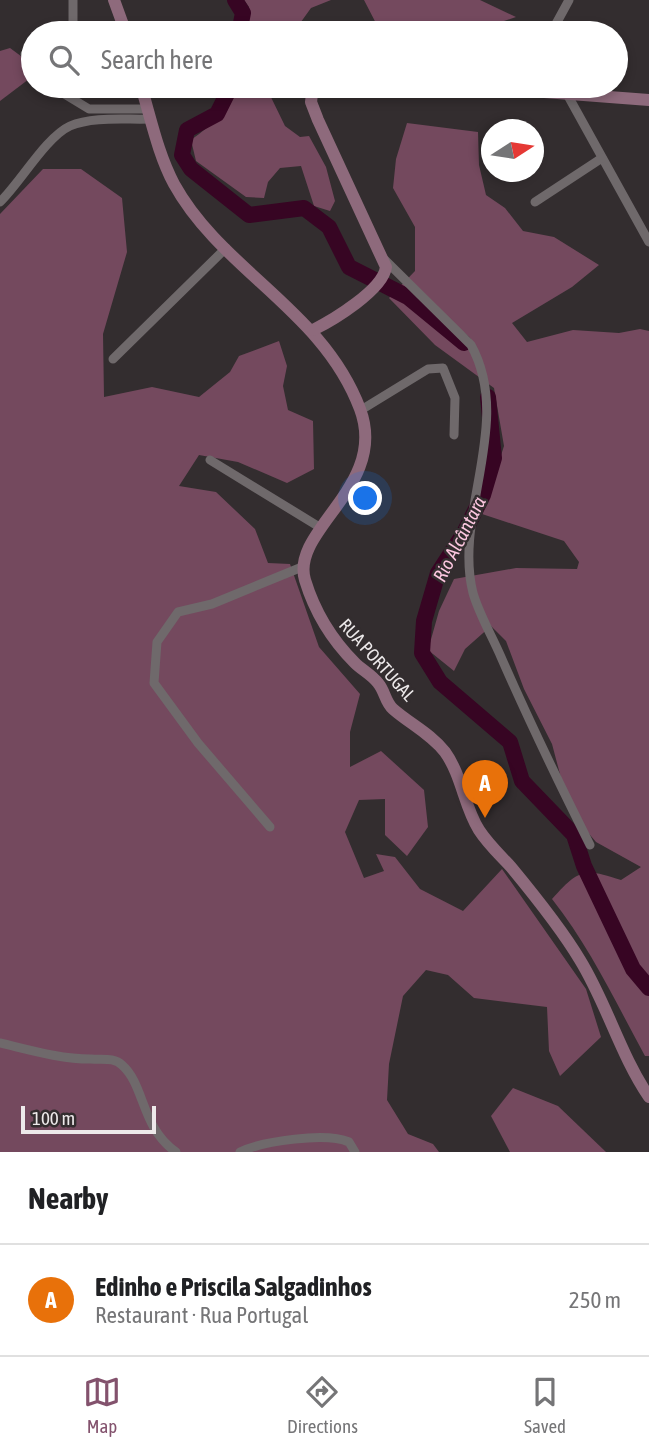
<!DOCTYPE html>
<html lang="en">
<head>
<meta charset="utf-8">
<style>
  body { margin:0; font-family:"Asap Condensed",sans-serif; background:#f6f6f6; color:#202124 }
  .compass { position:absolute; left:481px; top:119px; width:63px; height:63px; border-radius:50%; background:#fff; box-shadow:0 4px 10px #0003; rotate:78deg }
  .scale { position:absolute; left:21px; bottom:18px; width:135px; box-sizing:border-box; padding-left:7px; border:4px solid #ede9ea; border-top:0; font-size:19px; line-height:24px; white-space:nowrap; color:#ede9ea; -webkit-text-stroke:5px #332d2f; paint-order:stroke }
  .you { position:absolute; left:366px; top:499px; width:24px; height:24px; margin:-18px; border:5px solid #fff; border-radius:50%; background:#1a73e8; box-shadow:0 0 0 10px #1a73e833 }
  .badge { display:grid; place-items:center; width:46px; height:46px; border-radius:50%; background:#83526d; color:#fff; font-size:23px; font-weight:700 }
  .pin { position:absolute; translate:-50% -58px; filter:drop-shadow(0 2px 4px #0008) }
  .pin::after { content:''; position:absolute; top:37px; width:24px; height:21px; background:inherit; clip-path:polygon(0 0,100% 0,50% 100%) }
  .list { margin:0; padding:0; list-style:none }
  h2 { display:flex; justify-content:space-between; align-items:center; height:91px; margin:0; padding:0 28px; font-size:30px }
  h2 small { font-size:23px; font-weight:400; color:#757577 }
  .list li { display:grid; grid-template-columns:46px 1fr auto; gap:21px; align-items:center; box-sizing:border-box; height:112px; padding:0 28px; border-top:2px solid #e0e0e0 }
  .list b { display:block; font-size:26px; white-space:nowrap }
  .list p { margin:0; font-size:23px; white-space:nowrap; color:#757577 }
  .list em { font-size:23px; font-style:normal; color:#757577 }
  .icon { flex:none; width:38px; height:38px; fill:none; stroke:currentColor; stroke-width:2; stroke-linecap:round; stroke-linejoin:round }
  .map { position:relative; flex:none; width:649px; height:1152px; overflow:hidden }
  .search { position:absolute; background:#fff; box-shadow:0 4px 10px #0003; left:21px; right:21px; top:21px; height:77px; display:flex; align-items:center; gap:18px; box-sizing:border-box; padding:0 24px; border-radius:38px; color:#757577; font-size:26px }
  .sheet { height:203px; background:#fff }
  nav { display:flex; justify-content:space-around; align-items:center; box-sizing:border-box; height:98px; border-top:2px solid #e0e0e0; background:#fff; font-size:19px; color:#757577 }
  nav a { display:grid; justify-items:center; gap:4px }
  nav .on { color:#83526d }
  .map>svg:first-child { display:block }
  .green { fill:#74495e }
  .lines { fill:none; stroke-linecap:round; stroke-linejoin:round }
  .river { stroke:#370523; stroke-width:16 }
  .street { stroke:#6f696b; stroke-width:9 }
  .secondary { stroke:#8e6a7c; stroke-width:12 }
  .labels { text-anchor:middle; stroke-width:5; stroke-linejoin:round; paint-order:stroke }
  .street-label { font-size:18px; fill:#ede9ea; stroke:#332d2f }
  .water-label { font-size:19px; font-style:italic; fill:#fdc7e0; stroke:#332d2f }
</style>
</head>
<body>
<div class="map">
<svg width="649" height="1152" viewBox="0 0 649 1152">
  <rect width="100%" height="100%" fill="#332d2f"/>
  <!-- green -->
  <g class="green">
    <path d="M244 0H331L311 8 293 33H246L249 7Z"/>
    <path d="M364 0H480L516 17 498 23 481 22 451 32 381 33Z"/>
    <path d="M10 48 33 65V76L0 101V51Z"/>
    <path d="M237 86H269L267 89 285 126 300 137 309 136 326 167 335 201 330 211 314 206 301 166 280 168 268 182 264 198 246 197 196 161 191 140C213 124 227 112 237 86Z"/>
    <path d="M407 123 478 132 479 165 486 195 505 208 523 231 554 237 599 265 572 287 512 323 527 342 573 330 619 333 640 329 649 331V1056H645C616 1003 590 947 552 899 578 870 583 867 621 880L641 867 596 842 585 829 565 793 552 744 524 689 506 641 491 626 465 649 454 671 428 650 439 611 454 579 516 568 577 569 579 562 564 541 482 514 504 446 494 388 435 345 389 298 415 271V227L393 188 396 159Z"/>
    <path d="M43 169H81L122 198 127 252 103 334 104 397 152 387 199 397 230 372 239 356 279 341 287 366 283 386 288 410 313 421 314 469 287 483 238 462 199 455 179 486 216 492 255 529 268 563 290 564 319 647 360 694 350 732V767L381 751 424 790 428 827 407 856 385 835V799L359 800 345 832 364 878 384 871 376 854 395 857 420 889 463 911 502 869 586 989 601 1037 560 1076 549 1051 547 1007 474 998 448 975 426 970 403 996 389 1064 387 1100 408 1134 433 1144 439 1152H0V214Z"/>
    <path d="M513 1088 558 1106 606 1152H510L491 1116Z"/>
  </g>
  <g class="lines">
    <!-- river -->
    <g class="river">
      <path d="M235 0 243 13 239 33"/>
      <path d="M231 86 217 114 187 130 182 155 191 169 249 215 304 208 329 227 349 267 408 297 464 343"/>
      <path d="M488 397 494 458 483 495 464 533 438 573 424 621 422 653 440 682 510 742 522 781 574 835 584 866 633 969 649 988"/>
    </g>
    <!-- street -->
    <g class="street">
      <path d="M73 0V33"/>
      <path d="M551 33 569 0"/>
      <path d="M25 54 33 56"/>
      <path d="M61 92 89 109H148"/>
      <path d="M567 94 649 242"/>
      <path d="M0 202C20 183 46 137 70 126 93 116 126 120 151 119"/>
      <path d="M535 202 602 158"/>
      <path d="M385 260 471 345C514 423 453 514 473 593 479 614 492 636 501 657 529 721 559 783 590 845"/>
      <path d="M113 359 226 248"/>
      <path d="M361 410 428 369 443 368 455 398 454 435"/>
      <path d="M210 460 321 528"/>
      <path d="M270 827 198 743 154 683 157 642 178 612 212 604 302 567"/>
      <path d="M0 1043C30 1050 60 1059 91 1059 102 1060 114 1057 122 1065 145 1085 141 1128 176 1152"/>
      <path d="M240 1152C263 1141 326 1132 349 1142L355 1152"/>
    </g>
    <!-- secondary -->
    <g class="secondary">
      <path d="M114 0 126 33"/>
      <path d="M141 86C151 119 158 154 174 184 222 271 323 310 360 409 389 486 290 530 305 580 315 613 331 639 355 663 362 670 372 675 378 683 385 691 385 702 393 709 410 724 430 733 445 752 462 776 464 806 479 830 488 844 500 855 511 867 535 896 561 928 580 960 607 1004 620 1054 649 1097"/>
      <path d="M313 86 311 102 318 120 386 267C383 290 333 320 313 330"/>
      <path d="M465 86 649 100"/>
    </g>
  </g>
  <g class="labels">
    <!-- street labels -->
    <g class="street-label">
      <text transform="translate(377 660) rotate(48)" y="6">RUA PORTUGAL</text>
    </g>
    <!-- water labels -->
    <g class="water-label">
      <text transform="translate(459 539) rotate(-63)" y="7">Rio Alcântara</text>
    </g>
  </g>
</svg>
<svg class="compass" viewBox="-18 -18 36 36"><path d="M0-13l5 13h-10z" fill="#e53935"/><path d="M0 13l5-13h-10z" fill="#757577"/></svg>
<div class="scale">100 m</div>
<div class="you"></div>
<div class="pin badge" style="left:485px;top:818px;background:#e8710a">A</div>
<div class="search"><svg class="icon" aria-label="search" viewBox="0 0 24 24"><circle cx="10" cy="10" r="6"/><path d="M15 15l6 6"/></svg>Search here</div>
</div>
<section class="sheet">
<h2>Nearby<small></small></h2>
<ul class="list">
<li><span class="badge" style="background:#e8710a">A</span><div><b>Edinho e Priscila Salgadinhos</b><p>Restaurant · Rua Portugal</p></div><em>250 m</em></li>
</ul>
</section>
<nav>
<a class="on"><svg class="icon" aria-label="map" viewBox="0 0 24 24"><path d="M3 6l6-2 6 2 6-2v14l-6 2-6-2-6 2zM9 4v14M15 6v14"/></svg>Map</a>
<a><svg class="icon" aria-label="directions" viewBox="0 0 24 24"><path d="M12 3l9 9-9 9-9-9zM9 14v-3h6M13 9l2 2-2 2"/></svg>Directions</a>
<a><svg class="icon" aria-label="saved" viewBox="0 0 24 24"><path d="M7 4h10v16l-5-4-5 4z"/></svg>Saved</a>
</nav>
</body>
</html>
